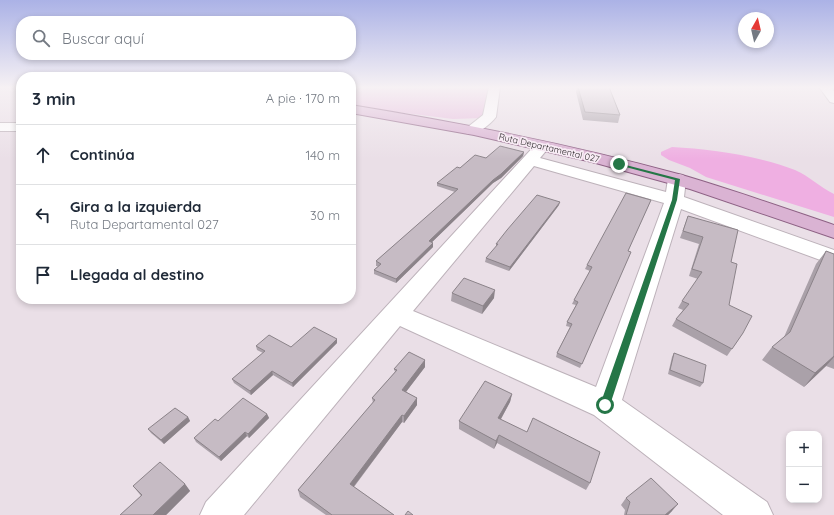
<!DOCTYPE html>
<html lang="es">
<head>
<meta charset="utf-8">
<style>
  body { margin:0; font-family:Quicksand,sans-serif; background:#f2f2f3; color:#1f2937 }
  .controls { position:absolute; right:12px; bottom:12px; display:grid; overflow:hidden; border-radius:8px; box-shadow:0 2px 6px #0003 }
  .controls button { width:36px; height:36px; display:grid; place-items:center; padding:0; border:0; border-bottom:1px solid #e0e1e3; background:#fff; color:#1f2937; font:20px sans-serif }
  .compass { position:absolute; left:738px; top:12px; width:36px; height:36px; border-radius:50%; background:#fff; box-shadow:0 2px 6px #0003; rotate:8deg }
  .stop { position:absolute; width:12px; height:12px; margin:-9px; border:3px solid #257647; border-radius:50%; background:#fff }
  .stop.end { background:#257647; border-color:#fff; box-shadow:0 1px 4px #0008 }
  .list { margin:0; padding:0; list-style:none }
  h2 { display:flex; justify-content:space-between; align-items:center; height:52px; margin:0; padding:0 16px; font-size:17px }
  h2 small { font-size:13px; font-weight:400; color:#747a83 }
  .list li { display:grid; grid-template-columns:26px 1fr auto; gap:12px; align-items:center; box-sizing:border-box; height:60px; padding:0 16px; border-top:1px solid #e0e1e3 }
  .list b { display:block; font-size:15px; white-space:nowrap }
  .list p { margin:0; font-size:13px; white-space:nowrap; color:#747a83 }
  .list em { font-size:13px; font-style:normal; color:#747a83 }
  .icon { flex:none; width:22px; height:22px; fill:none; stroke:currentColor; stroke-width:2; stroke-linecap:round; stroke-linejoin:round }
  .map { position:relative; flex:none; width:834px; height:515px; overflow:hidden }
  .search { position:absolute; background:#fff; box-shadow:0 2px 6px #0003; left:16px; top:16px; width:340px; height:44px; display:flex; align-items:center; gap:10px; box-sizing:border-box; padding:0 14px; border-radius:16px; color:#747a83; font-size:15px }
  .panel { position:absolute; background:#fff; box-shadow:0 2px 6px #0003; left:16px; top:72px; width:340px; height:232px; border-radius:16px }
  .map>svg:first-child { display:block }
  .green { fill:#e7bbdd }
  .water { fill:#efafe2 }
  .lines { fill:none; stroke-linecap:round; stroke-linejoin:round }
  .minor-casing { stroke:#bdb2ba; stroke-width:2 }
  .primary-casing { stroke:#8e6285; stroke-width:2 }
  .minor { fill:#fff; fill-rule:evenodd }
  .primary { fill:#dab3d3; fill-rule:evenodd }
  .wall { fill:#aaa1a9 }
  .shaded-wall { fill:#8b8389 }
  .building { fill:#c6bbc4; stroke:#8b8389 }
  .route { fill:#257647 }
  .labels { text-anchor:middle; stroke-width:3.5; stroke-linejoin:round; paint-order:stroke }
  .far-street-label { font-size:9px; fill:#2e292c; stroke:#f8ecf5 }
</style>
</head>
<body>
<div class="map">
<svg width="834" height="515" viewBox="0 0 834 515">
  <rect width="100%" height="100%" fill="#eadfe7"/>
  <!-- green -->
  <path class="green" d="M351 87H488L491 102 482 118 453 119 380 110 351 104Z"/>
  <!-- water -->
  <path class="water" d="M672 147C710 149 760 156 795 170 809 176 820 187 834 194V217L706 177 690 168 669 160 661 155V152Z"/>
  <g class="lines">
    <defs>
      <g id="minor">
        <path d="M489 87H500L496 117C490 125 476 136 466 133L464 130 483 115Z"/>
        <path d="M819 87H830L834 91V103L830 102Z"/>
        <rect x="0" y="123" width="21" height="8"/>
        <path d="M542 141 547 143 550 146 540 158 666 192 668 179 671 175 677 174 683 175 686 179 684 197 834 250V265L681 209 622 400 767 502 773 515H723L594 415 400 326 244 515H200L206 502 537 143ZM534 166 664 203 596 387 413 311Z"/>
      </g>
      <path id="primary" d="M351 105C462 123 573 145 682 175 733 190 784 208 834 225V238L690 189 592 162 474 135 351 113Z"/>
    </defs>
    <!-- minor casing -->
    <use href="#minor" class="minor-casing"/>
    <!-- primary casing -->
    <use href="#primary" class="primary-casing"/>
    <!-- minor -->
    <use href="#minor" class="minor"/>
    <!-- primary -->
    <use href="#primary" class="primary"/>
  </g>
  <!-- wall -->
  <g class="wall">
    <path d="M577 87H609L620 115 618 123 583 120 576 92Z"/>
    <path d="M524 152 523 156 501 178 493 183 432 242 433 243V247L396 283 374 274V270L378 266H376V261L455 192 437 186V183L460 168 486 158Z"/>
    <path d="M651 200 628 251 629 256 580 368 556 357 557 353 570 327 566 326 567 322 576 305 572 304 574 300 590 271 585 269 587 265Z"/>
    <path d="M559 205 509 271 485 262 486 258 496 247V244Z"/>
    <path d="M688 216 731 262 729 305 743 333 727 356 672 326 676 319 683 310 678 308 682 301 698 279 689 276 699 244 680 238Z"/>
    <path d="M826 251 834 254V369L826 366 804 387 762 360 772 347 784 337 816 264Z"/>
    <path d="M452 293 494 298 482 314 451 301Z"/>
    <path d="M337 339V343L293 387 273 375 251 395 234 383 232 379 263 353 257 350 256 346 291 347Z"/>
    <path d="M674 353 703 383 700 387 668 374 672 357Z"/>
    <path d="M425 360V367L406 392 417 398V405L404 423 402 422 354 487 394 515H326L300 497 298 490 373 403 372 398 395 372 394 369Z"/>
    <path d="M512 394 510 402 501 419 590 483 586 490 497 443 494 449 459 429V421Z"/>
    <path d="M267 414 269 418 249 438 247 436 221 461 196 442 194 438 218 421Z"/>
    <path d="M188 417 190 421 164 444 151 433 148 429Z"/>
    <path d="M185 484 190 491 166 515H120L141 496 133 486Z"/>
    <path d="M626 498 672 511 668 515H624L625 510 621 505Z"/>
  </g>
  <!-- shaded-wall -->
  <g class="shaded-wall">
    <path d="M524 152 523 156 501 178 493 183 429 245V241L493 180Z"/>
    <path d="M560 202 559 205 509 271 510 267Z"/>
    <path d="M433 243V247L396 283V279Z"/>
    <path d="M495 290 494 298 482 314 483 306Z"/>
    <path d="M337 339V343L293 387 292 383Z"/>
    <path d="M834 356V357L826 366 804 387 815 373Z"/>
    <path d="M425 360V367L402 397V390Z"/>
    <path d="M272 371 273 375 251 395 250 391Z"/>
    <path d="M512 394 510 402 497 426 498 418Z"/>
    <path d="M417 398V405L404 423V416Z"/>
    <path d="M267 414 269 418 249 438 248 434Z"/>
    <path d="M402 415V422L351 490 350 484Z"/>
    <path d="M188 417 190 421 164 444 161 440Z"/>
    <path d="M245 432 247 436 221 461 219 457Z"/>
    <path d="M499 435 497 443 494 449 496 441Z"/>
    <path d="M185 484 190 491 166 515H153Z"/>
    <path d="M678 504 672 511 668 515H665Z"/>
  </g>
  <!-- building -->
  <g class="building">
    <path d="M578 87H609L620 115 585 112Z"/>
    <path d="M500 146 524 152 501 174 493 180 429 241 433 243 396 279 374 270 381 264 376 261 458 189 437 183 457 167 460 168 475 155 486 158Z"/>
    <path d="M626 193 651 200 628 251 631 252 582 364 557 353 572 324 567 322 578 302 574 300 592 267 587 265Z"/>
    <path d="M537 195 560 202 510 267 486 258 498 244H496L507 230Z"/>
    <path d="M688 216 738 230 731 262 737 264 729 305 752 316 743 333 732 349 676 319 689 304 682 301 702 272 692 269 703 237 683 231Z"/>
    <path d="M826 251 834 254V356L815 373 772 347 790 332Z"/>
    <path d="M464 278 495 290 483 306 452 293Z"/>
    <path d="M314 327 337 339 292 383 272 371 250 391 232 379 265 351 256 346 269 335 291 347Z"/>
    <path d="M409 352 425 360 402 390 417 398 404 416 402 415 350 484 394 515H332L298 490 375 400 372 398 397 370 394 369Z"/>
    <path d="M674 353 706 365 703 383 670 370Z"/>
    <path d="M485 381 512 394 498 418 527 432 533 418 600 452 590 483 499 435 496 441 459 421Z"/>
    <path d="M243 398 267 414 248 434 245 432 219 457 194 438 215 419 218 421Z"/>
    <path d="M175 408 188 417 161 440 148 429Z"/>
    <path d="M160 462 185 484 153 515H120L142 495 133 486Z"/>
    <path d="M651 478 678 504 665 515H626L630 502 626 498Z"/>
    <path d="M408 511 413 515H405Z"/>
  </g>
  <!-- sky -->
  <linearGradient id="sky" x2="0" y2="1"><stop stop-color="#abb2e6"/><stop offset="0.55" stop-color="#f6f1f4"/><stop offset="1" stop-color="#f6f1f4" stop-opacity="0"/></linearGradient>
  <rect width="834" height="159" fill="url(#sky)"/>
  <!-- route -->
  <path class="route" d="M618 163 680 179 677 200 610 405 608 408H602L600 405 672 200 675 180 618 165Z"/>
  <g class="labels">
    <!-- far-street labels -->
    <g class="far-street-label">
      <text transform="translate(549 148) rotate(13)" y="3">Ruta Departamental 027</text>
    </g>
  </g>
</svg>
<div class="controls">
<button>+</button>
<button>−</button>
</div>
<svg class="compass" viewBox="-18 -18 36 36"><path d="M0-13l5 13h-10z" fill="#e53935"/><path d="M0 13l5-13h-10z" fill="#747a83"/></svg>
<div class="stop" style="left:605px;top:405px"></div>
<div class="stop end" style="left:619px;top:164px"></div>
<div class="search"><svg class="icon" aria-label="search" viewBox="0 0 24 24"><circle cx="10" cy="10" r="6"/><path d="M15 15l6 6"/></svg>Buscar aquí</div>
<section class="panel">
<h2>3 min<small>A pie · 170 m</small></h2>
<ul class="list">
<li><svg class="icon" aria-label="ahead" viewBox="0 0 24 24"><path d="M12 20V5M6 11l6-6 6 6"/></svg><div><b>Continúa</b></div><em>140 m</em></li>
<li><svg class="icon" aria-label="left" viewBox="0 0 24 24"><path d="M17 20v-9H6M10 6l-5 5 5 5"/></svg><div><b>Gira a la izquierda</b><p>Ruta Departamental 027</p></div><em>30 m</em></li>
<li><svg class="icon" aria-label="arrive" viewBox="0 0 24 24"><path d="M6 21V4h12l-3 4 3 4H6"/></svg><div><b>Llegada al destino</b></div></li>
</ul>
</section>
</div>
</body>
</html>
